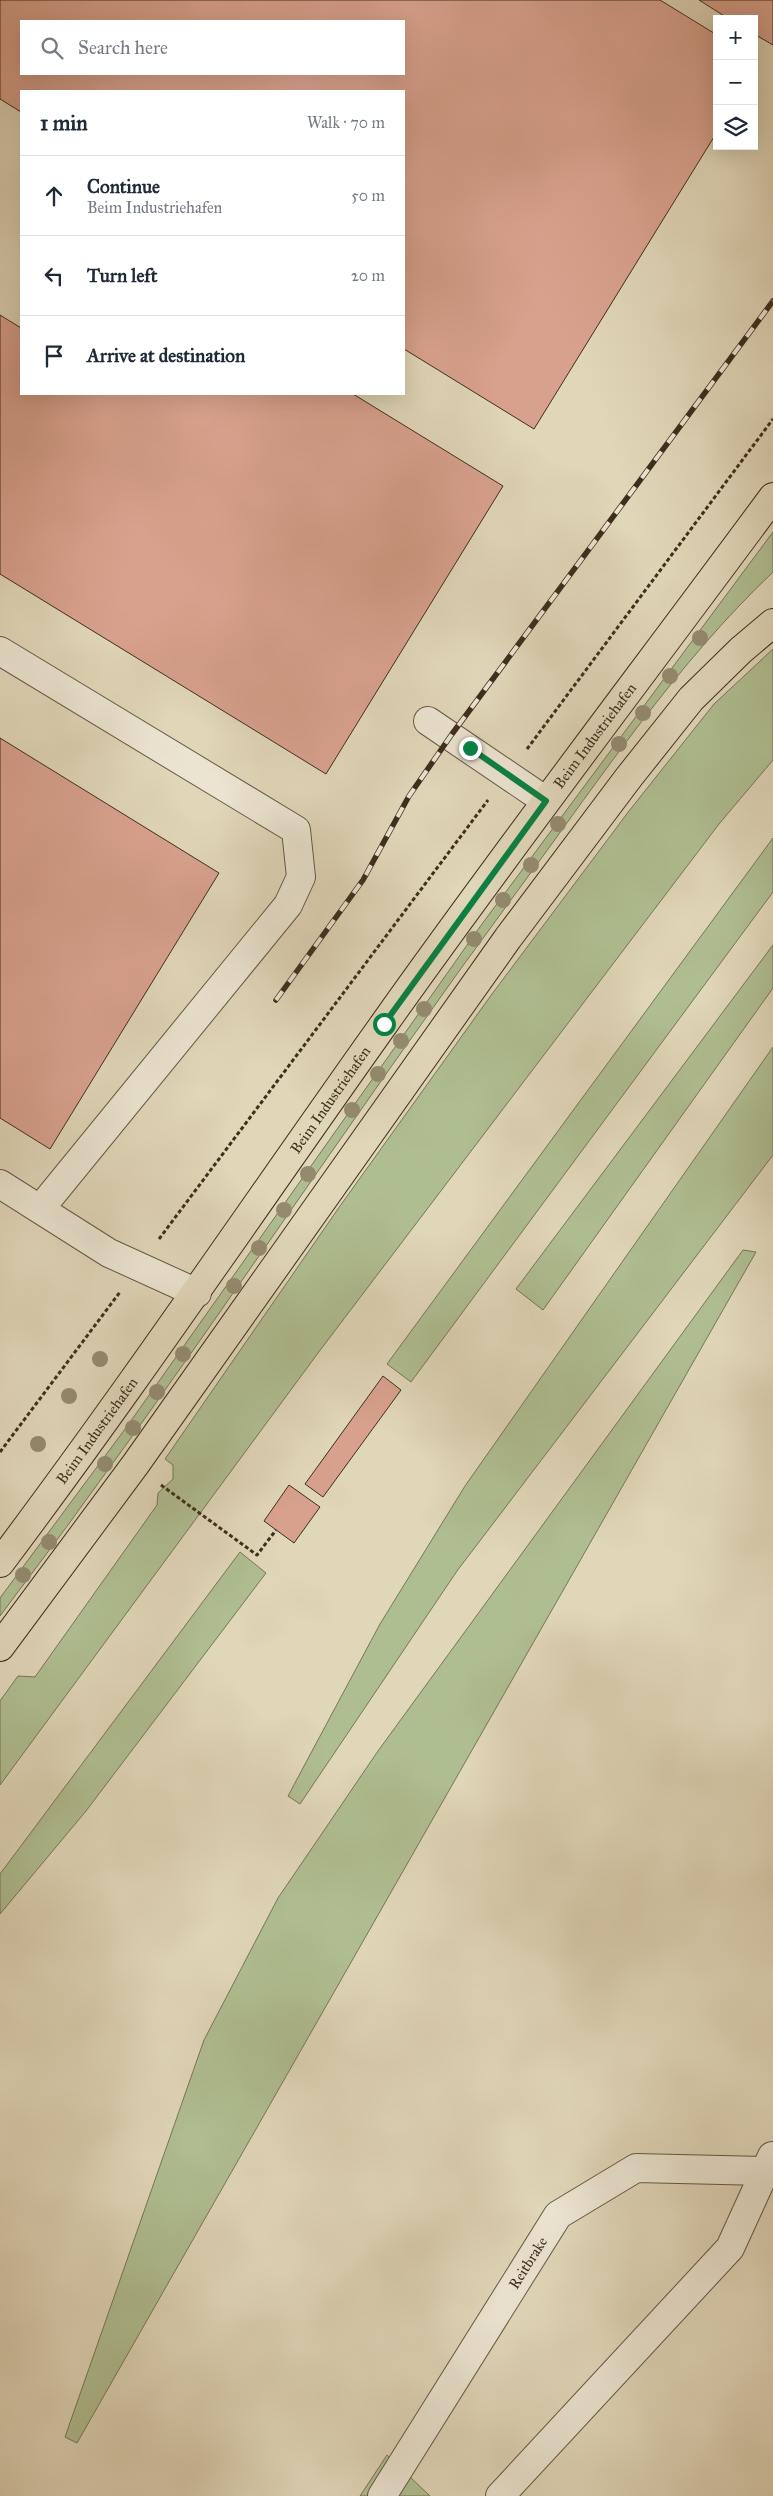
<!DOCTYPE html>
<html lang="en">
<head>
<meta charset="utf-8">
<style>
  body { margin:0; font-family:"IM FELL Great Primer",serif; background:#f6f6f7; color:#1f2937 }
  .controls { position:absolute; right:15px; top:15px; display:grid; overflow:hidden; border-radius:0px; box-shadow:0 5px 20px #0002 }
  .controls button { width:45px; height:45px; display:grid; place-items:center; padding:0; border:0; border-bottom:1px solid #e0e1e3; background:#fff; color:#1f2937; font:25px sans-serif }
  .stop { position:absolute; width:15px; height:15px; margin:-11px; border:4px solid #0b8043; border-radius:50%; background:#fff }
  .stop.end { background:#0b8043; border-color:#fff; box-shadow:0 1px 5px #0008 }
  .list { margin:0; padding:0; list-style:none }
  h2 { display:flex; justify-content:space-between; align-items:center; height:65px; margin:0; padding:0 20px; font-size:21px }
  h2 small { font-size:16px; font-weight:400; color:#747a83 }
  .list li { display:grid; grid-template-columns:32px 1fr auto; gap:15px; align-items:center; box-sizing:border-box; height:80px; padding:0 20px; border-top:1px solid #e0e1e3 }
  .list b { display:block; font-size:19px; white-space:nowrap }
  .list p { margin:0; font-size:16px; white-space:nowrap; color:#747a83 }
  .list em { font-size:16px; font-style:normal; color:#747a83 }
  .icon { flex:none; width:28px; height:28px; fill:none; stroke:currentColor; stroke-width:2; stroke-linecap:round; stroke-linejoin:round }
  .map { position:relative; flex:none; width:773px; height:2496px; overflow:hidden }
  .search { position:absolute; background:#fff; box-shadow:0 5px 20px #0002; left:20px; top:20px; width:385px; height:55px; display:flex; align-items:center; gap:12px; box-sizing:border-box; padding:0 18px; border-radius:0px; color:#747a83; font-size:19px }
  .panel { position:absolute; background:#fff; box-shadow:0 5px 20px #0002; left:20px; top:90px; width:385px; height:305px; border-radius:0px }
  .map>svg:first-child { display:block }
  .green { fill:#afbe91; stroke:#767657 }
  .building { fill:#d8a18d; stroke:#3e2e1d; fill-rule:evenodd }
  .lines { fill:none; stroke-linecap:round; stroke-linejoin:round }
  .minor-casing { stroke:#665844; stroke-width:30 }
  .major-casing { stroke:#3e2e1d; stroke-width:30 }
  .path { stroke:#3e2e1d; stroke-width:3; stroke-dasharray:4 2.5; stroke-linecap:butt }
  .minor { stroke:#ebe4d1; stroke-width:28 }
  .major { stroke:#e0d6b8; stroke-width:28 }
  .rail-casing { stroke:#3e2e1d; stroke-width:5.5 }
  .rail { stroke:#ebe4d1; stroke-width:4; stroke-dasharray:11; stroke-linecap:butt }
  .tree { fill:#948a6f }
  .route { stroke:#0b8043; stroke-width:6 }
  .labels { text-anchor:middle; stroke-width:4; stroke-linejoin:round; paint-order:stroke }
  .street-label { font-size:15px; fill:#3e2e1d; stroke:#ebe4d1 }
</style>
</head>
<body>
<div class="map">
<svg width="773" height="2496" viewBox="0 0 773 2496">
  <rect width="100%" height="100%" fill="#e0d6b8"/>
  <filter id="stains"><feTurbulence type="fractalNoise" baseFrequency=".004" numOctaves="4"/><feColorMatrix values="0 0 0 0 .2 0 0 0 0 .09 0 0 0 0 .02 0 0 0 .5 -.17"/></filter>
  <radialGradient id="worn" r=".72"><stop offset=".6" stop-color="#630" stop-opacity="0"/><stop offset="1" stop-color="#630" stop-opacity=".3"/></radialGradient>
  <!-- green -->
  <g class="green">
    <path d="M773 532V572C677 663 602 776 524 882 345 1124 182 1377 0 1616V1598L128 1425 482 924Z"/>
    <path d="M773 649V760L719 824 318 1353 0 1785V1701L18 1676 35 1677 157 1505 158 1493 173 1479V1465L165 1459 340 1206 492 994 629 811 714 704Z"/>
    <path d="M773 838V892L411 1382 387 1364Z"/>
    <path d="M773 945V988L543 1310 516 1289Z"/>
    <path d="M773 1047V1155L457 1571 300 1804 288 1796 380 1624 465 1486Z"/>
    <path d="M743 1250 756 1252 77 2443 65 2437 204 2040 278 1898 378 1751Z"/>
    <path d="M240 1552 266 1573 86 1811 0 1914V1874Z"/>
    <path d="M387 2455 430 2496H360Z"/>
  </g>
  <!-- building -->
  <g class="building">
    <path d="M0 0H660L717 35V132L534 429 404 349V91H21V112L0 99ZM21 21H404V74H21Z"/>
    <path d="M699 0H773V45L754 34V19H729Z"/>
    <path d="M0 315 21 328V394H353L503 486 326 774 0 574Z"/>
    <path d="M0 738 219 873 50 1149 0 1118Z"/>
    <path d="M383 1376 401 1390 323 1497 305 1484Z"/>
    <path d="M289 1485 320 1507 294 1543 264 1521Z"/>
  </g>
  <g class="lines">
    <defs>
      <g id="minor">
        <path d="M0 651 296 830 301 877 288 905 40 1209"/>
        <path d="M428 721 546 801"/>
        <path d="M0 1184 109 1253 197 1293"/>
        <path id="s1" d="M382 2496 558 2215 636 2168 765 2171"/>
        <path d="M500 2496 730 2248 772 2156"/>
      </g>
      <g id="major">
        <path id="s2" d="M0 1563C133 1386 256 1204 384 1024 510 846 643 673 773 497"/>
        <path d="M0 1647 135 1465 508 938 629 777 691 699 741 650 773 623"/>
      </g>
    </defs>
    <!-- minor casing -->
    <use href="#minor" class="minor-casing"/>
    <!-- major casing -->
    <use href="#major" class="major-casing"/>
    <!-- path -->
    <g class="path">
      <path d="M527 749 773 419"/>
      <path d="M159 1239 488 800"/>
      <path d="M0 1452 120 1292"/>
      <path d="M161 1485 257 1555 276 1530"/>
    </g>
    <!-- minor -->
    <use href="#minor" class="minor"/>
    <!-- major -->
    <use href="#major" class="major"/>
    <defs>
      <path id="rail" d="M276 1000 363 880 409 796 452 734 773 301"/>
    </defs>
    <!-- rail casing -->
    <use href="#rail" class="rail-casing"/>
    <!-- rail -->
    <use href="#rail" class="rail"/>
  </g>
  <!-- trees -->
  <g class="tree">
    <circle cx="700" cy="638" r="8"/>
    <circle cx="670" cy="676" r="8"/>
    <circle cx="643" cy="713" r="8"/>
    <circle cx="619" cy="744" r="8"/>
    <circle cx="558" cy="824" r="8"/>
    <circle cx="531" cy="865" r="8"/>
    <circle cx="503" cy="900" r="8"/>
    <circle cx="474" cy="939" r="8"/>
    <circle cx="424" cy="1009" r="8"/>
    <circle cx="401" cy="1041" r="8"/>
    <circle cx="378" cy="1074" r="8"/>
    <circle cx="352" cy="1110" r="8"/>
    <circle cx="308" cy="1174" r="8"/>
    <circle cx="284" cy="1210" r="8"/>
    <circle cx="259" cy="1248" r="8"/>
    <circle cx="234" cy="1286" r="8"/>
    <circle cx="183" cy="1354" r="8"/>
    <circle cx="100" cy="1359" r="8"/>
    <circle cx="157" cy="1392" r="8"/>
    <circle cx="69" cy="1396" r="8"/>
    <circle cx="133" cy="1428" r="8"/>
    <circle cx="38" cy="1444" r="8"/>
    <circle cx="105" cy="1464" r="8"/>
    <circle cx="49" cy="1542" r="8"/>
    <circle cx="23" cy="1575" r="8"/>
  </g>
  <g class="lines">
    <!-- route -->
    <path class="route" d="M384 1024 546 801 470 748"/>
  </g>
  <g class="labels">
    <!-- street labels -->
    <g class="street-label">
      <text dy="5" stroke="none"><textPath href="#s2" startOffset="1019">Beim Industriehafen</textPath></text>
      <text dy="5" stroke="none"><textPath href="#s2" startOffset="569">Beim Industriehafen</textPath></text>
      <text dy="5" stroke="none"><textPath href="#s2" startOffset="164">Beim Industriehafen</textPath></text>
      <text dy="5" stroke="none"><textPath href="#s1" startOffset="275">Reitbrake</textPath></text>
    </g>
  </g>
  <rect width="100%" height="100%" filter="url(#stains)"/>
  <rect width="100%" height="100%" fill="url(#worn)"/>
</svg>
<div class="controls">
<button>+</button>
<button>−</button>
<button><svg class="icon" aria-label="layers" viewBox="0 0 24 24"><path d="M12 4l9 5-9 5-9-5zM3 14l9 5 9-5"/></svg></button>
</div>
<div class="stop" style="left:384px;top:1024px"></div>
<div class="stop end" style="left:470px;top:748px"></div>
<div class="search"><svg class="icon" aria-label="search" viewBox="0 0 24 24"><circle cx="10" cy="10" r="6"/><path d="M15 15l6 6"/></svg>Search here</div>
<section class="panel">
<h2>1 min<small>Walk · 70 m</small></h2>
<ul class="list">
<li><svg class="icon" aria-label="ahead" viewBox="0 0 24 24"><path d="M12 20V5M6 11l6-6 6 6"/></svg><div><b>Continue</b><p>Beim Industriehafen</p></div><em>50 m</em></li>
<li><svg class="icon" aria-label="left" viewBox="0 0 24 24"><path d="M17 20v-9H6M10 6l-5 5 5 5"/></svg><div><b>Turn left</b></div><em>20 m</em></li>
<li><svg class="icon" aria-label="arrive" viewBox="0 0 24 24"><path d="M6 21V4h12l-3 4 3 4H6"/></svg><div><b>Arrive at destination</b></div></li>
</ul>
</section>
</div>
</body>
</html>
